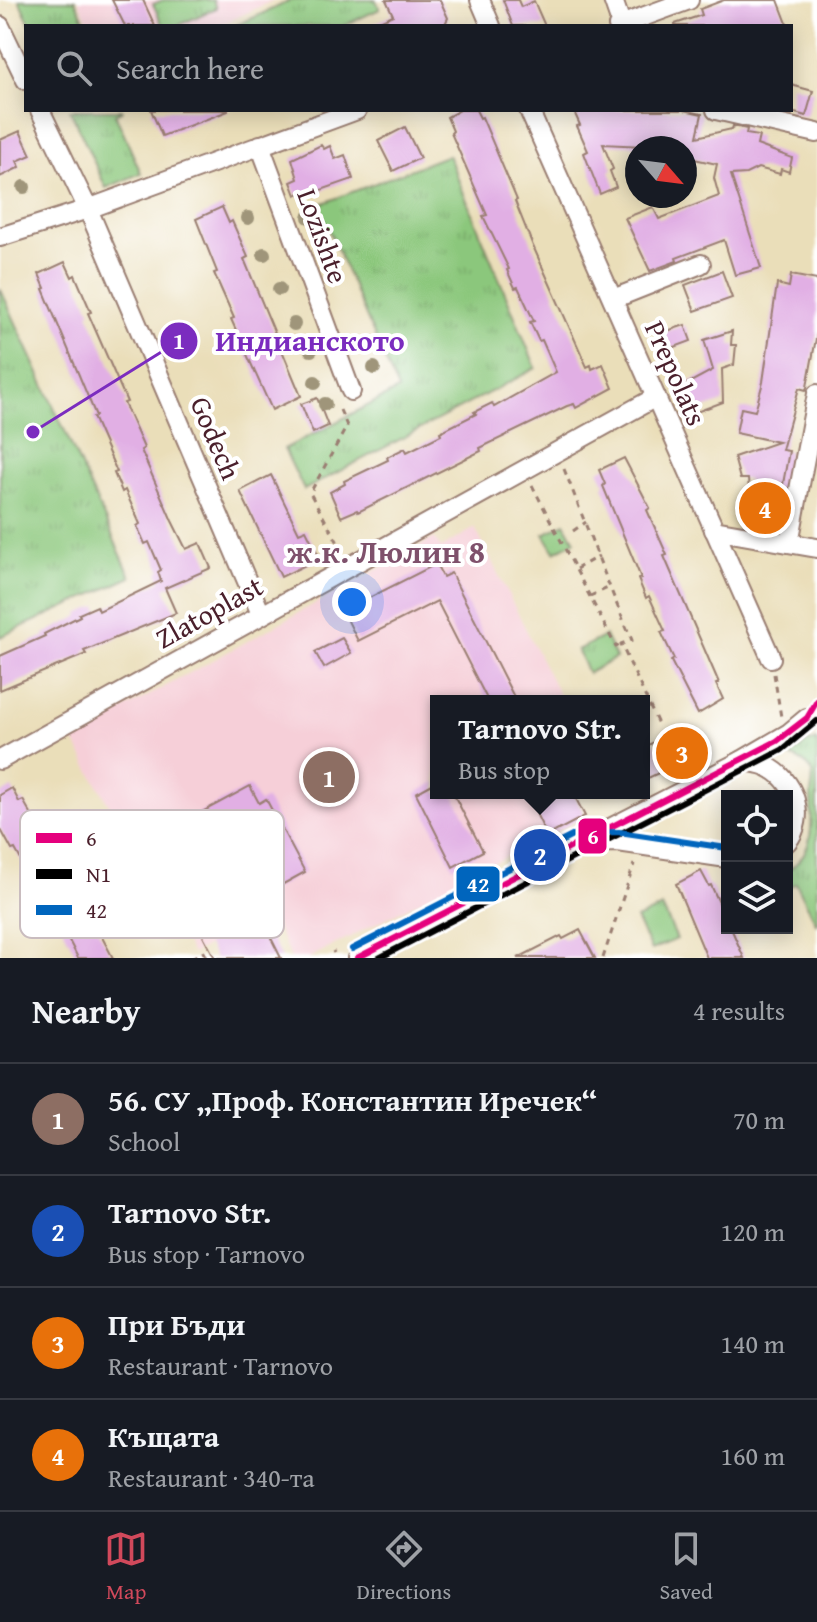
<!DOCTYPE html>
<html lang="en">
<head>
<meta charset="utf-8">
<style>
  body { margin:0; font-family:"Gentium Book Plus",serif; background:#20242c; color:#f1f3f6 }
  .controls { position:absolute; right:24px; bottom:24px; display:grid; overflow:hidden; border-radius:0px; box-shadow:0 4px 20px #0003 }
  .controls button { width:72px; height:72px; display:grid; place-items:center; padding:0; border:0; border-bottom:2px solid #363941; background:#171b24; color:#f1f3f6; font:40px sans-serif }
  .compass { position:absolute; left:625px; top:136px; width:72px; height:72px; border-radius:50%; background:#171b24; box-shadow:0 4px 20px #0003; rotate:118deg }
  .you { position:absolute; left:352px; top:602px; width:28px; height:28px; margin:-20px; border:6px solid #fff; border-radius:50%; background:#1a73e8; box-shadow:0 0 0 12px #1a73e833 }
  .badge { display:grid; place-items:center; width:52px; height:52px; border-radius:50%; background:#d1495b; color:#fff; font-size:26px; font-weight:700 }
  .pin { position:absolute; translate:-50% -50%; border:4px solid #fff; box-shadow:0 2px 8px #0006 }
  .popup { position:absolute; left:430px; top:695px; width:220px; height:104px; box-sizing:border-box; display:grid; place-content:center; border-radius:0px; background:#171b24; filter:drop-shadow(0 2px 6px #0005); font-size:26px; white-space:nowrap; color:#9ea1a6 }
  .popup b { font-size:30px; color:#f1f3f6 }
  .popup::after { content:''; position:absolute; left:50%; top:100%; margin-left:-16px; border:16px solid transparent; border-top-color:#171b24 }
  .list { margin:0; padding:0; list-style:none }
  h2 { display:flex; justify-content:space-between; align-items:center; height:104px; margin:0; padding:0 32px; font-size:34px }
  h2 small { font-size:26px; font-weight:400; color:#9ea1a6 }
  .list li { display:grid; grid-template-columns:52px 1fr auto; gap:24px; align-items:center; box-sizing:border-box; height:112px; padding:0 32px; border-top:2px solid #363941 }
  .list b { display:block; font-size:30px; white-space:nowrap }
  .list p { margin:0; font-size:26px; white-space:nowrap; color:#9ea1a6 }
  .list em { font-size:26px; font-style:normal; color:#9ea1a6 }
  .icon { flex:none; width:44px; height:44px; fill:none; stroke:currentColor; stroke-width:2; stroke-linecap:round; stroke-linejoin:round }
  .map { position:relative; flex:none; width:817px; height:958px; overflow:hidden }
  .search { position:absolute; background:#171b24; box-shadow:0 4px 20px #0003; left:24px; right:24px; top:24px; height:88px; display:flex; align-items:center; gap:20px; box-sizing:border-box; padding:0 28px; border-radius:0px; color:#9ea1a6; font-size:30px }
  .sheet { height:552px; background:#171b24 }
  nav { display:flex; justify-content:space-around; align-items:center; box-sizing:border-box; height:112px; border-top:2px solid #363941; background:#171b24; font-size:22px; color:#9ea1a6 }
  nav a { display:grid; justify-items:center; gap:4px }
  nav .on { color:#d1495b }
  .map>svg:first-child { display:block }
  .built { fill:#f6cfd8 }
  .grass { fill:url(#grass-tufts); stroke:#6a7354; stroke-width:2 }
  .building { fill:#e1afe4 }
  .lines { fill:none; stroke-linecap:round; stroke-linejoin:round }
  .minor-casing { stroke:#9a7e72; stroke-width:22 }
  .path { stroke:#9a7e72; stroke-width:3; stroke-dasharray:6 6; stroke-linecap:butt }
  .minor { stroke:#fff; stroke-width:18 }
  .bus-1-casing { stroke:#fff; stroke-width:12 }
  .bus-2-casing { stroke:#fff; stroke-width:12 }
  .bus-3-casing { stroke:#fff; stroke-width:12 }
  .bus-1 { stroke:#e5007d; stroke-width:6 }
  .bus-2 { stroke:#000; stroke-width:6 }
  .bus-3 { stroke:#0065bd; stroke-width:6 }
  .tree { fill:#9f957a }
  .labels { text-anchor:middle; stroke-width:8; stroke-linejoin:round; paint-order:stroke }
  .street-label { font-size:28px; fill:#4a1f2b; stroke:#fff }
  .quarter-label { font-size:32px; font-weight:bold; fill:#7f516c; stroke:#fff }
  .key { fill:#fff; stroke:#c9bcbf; stroke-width:2 }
  .key-label { font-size:22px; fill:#4a1f2b }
  .leader { fill:none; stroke:#7b2cbf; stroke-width:3 }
  .callout-dot { fill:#7b2cbf; stroke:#fff; stroke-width:3 }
  .mark-label { font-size:24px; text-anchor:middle; font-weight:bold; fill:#fff }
  .callout-label { font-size:30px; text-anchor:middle; font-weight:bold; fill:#7b2cbf; stroke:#fff; stroke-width:8; stroke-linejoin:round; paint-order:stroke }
  .line-badge { stroke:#fff; stroke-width:3 }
  .badge-label { font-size:22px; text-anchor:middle; font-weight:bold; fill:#fff }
</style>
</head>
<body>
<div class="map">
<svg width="817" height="958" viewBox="0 0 817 958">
  <defs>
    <pattern id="grass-tufts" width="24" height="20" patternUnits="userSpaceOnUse" patternTransform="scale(2)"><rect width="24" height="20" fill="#8bc77c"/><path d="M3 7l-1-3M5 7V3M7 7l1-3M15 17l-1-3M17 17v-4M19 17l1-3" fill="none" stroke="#79aa6b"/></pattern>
  </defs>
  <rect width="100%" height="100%" fill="#fff"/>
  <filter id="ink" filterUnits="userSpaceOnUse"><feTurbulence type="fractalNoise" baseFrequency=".0125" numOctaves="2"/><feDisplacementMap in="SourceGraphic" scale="16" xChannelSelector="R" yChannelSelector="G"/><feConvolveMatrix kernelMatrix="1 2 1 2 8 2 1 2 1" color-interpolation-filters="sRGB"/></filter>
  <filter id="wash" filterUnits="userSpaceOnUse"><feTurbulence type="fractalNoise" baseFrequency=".006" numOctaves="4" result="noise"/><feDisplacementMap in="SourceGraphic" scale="32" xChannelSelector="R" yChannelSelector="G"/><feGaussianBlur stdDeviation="1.8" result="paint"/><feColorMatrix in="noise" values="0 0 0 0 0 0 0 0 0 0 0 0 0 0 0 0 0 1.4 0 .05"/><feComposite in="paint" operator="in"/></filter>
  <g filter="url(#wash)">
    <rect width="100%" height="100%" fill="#eadeb9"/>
    <!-- built -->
    <g class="built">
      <path d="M78 0H274L219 26H90Z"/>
      <path d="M475 528 562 701H436V793H573L585 816 309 958H291L270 914 192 954 72 738 434 538 441 548Z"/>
    </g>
    <!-- grass -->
    <g class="grass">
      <path d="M19 0H75L87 26H31Z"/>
      <path d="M163 0H213L216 8 177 26H163L153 4Z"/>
      <path d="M292 0H376L380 9 343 26H235Z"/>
      <path d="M70 110H123L115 114 141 173 106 188Z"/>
      <path d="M448 155 536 368 304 490 284 449 398 390 318 205Z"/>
      <path d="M0 288 131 577 0 637Z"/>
      <path d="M565 523 575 541 555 552 544 534Z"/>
      <path d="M605 636 616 658 588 673 577 650Z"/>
      <path d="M817 740V925L796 883 790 886 787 871C815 852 812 826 811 795 811 787 815 778 811 770 807 763 798 759 790 756L807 743Z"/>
      <path d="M662 907 677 939 651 950 636 919Z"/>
    </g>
    <g id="blocks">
      <!-- building -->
      <g class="building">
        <path d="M112 0H143L155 26H125Z"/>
        <path d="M386 0H440L448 18 444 26H368L393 15Z"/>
        <path d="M503 0H518L521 7 534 1 545 26H513Z"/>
        <path d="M724 0H778L788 26H675V24L702 15 700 9Z"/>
        <path d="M791 85 813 91 806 116 791 112Z"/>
        <path d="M151 110H228V111L162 136Z"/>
        <path d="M460 110H476L480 118 482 117 517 200 515 201 533 246 587 367 591 365 592 369 603 364 613 388 576 408 574 404 567 406 480 448 481 451 358 512 357 510 341 517 330 492 345 484 344 481 388 460 387 457 405 448 407 452 441 435 440 432 476 414 474 412 492 403 494 407 556 372 542 340 539 341 530 322 534 321 518 287 515 288 507 270 509 269 483 216 487 215 451 133 453 131 447 117Z"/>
        <path d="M583 110H684L702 114 697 137 732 129 733 126 747 129 746 134 759 136 757 145 792 158 789 172 781 169 780 174 758 168 746 174 731 175 761 268 735 275 724 240 676 258 677 261 650 271 625 218 653 207 659 219 719 196 714 178 717 164 685 157V148L603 144 613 169 610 171 616 187 600 194 584 153 588 151 577 126 580 125 575 114Z"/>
        <path d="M405 127 420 158 393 171 378 141Z"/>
        <path d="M20 131 31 155 17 161 20 167 0 177V140Z"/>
        <path d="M321 145 324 149 330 146 335 159 345 155 353 179 304 196 303 192 296 195 291 182 298 179 292 159Z"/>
        <path d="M222 207 229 223 232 221 248 257 244 259 301 396 272 410 231 319 234 318 214 273 217 272 196 219Z"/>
        <path d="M65 262 72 277 75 275 91 312 88 313 127 402 124 403 144 448 141 450 172 521 186 549 200 543 211 568 165 588 176 613 84 651 86 654 0 690V656L45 636 44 634 80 616 79 614 97 606 99 611 161 581 158 572 161 570 149 542 145 544 137 526 140 524 125 490 122 492 114 473 117 472 93 417 96 416 43 289 45 288 39 274Z"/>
        <path d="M722 271 732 298 695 311 685 285Z"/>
        <path d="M791 275 817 280V333L807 387 806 390 799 388 782 450 789 451 781 495 773 493 770 520 756 518 760 489 749 490 748 479H740L734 457 778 442 736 433 741 408 755 411 763 382 777 284 789 287Z"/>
        <path d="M685 325 691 341 664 351 658 334Z"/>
        <path d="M732 331 731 345H736L734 365 722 369 723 402 691 414 680 391 684 389 683 386 713 370 704 340Z"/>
        <path d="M317 398 328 426 313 433 301 404Z"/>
        <path d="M624 458 650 508 647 510 667 555 664 556 719 683 716 684 723 699 698 714 671 661 674 659 661 632 665 631 649 596 646 598 638 579 641 578 603 486 605 484 599 470Z"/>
        <path d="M271 475 299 533 306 530 320 558 281 577 240 491Z"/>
        <path d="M436 564 443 577 451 573 516 701H488L437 601 358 641 343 611Z"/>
        <path d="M342 638 351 653 324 668 315 652Z"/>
        <path d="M654 742 667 769 644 780V747Z"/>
        <path d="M436 782V793H453L483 851 453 867 416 793Z"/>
        <path d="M250 786 259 803 266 799 305 872 256 899 273 930 268 932 281 958H215L173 879 143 895 132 874 175 851 165 832Z"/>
        <path d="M12 788 19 802 23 800 67 877 69 875 113 958H78L57 917 53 918 15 849 12 850 0 828V795Z"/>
        <path d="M526 793H573L585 816 547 836Z"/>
        <path d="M701 871 709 886 711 885 727 920V928H731L744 958H707L676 884Z"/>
        <path d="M580 930 595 958H518L561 936 563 939Z"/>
      </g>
    </g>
  </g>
  <g filter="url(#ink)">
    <use href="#blocks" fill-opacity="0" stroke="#9a7e72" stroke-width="2"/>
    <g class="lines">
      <defs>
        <g id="minor">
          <path d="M480 0 491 26"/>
          <path d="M613 0 622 26"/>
          <path d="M0 26 26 80"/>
          <path d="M618 26 689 0"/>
          <path d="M40 110 88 209 261 614"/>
          <path d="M529 110 771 658"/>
          <path d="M716 110 817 133"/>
          <path d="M260 145 351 391"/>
          <path d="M0 237 88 209 357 110"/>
          <path d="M613 299 701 264"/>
          <path d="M714 530 817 548"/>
          <path d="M789 543 817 394"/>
          <path d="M0 760 656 397"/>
          <path d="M741 761C749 762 758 763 766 766 795 779 807 817 787 842"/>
          <path d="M588 843 618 842 727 858"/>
          <path d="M357 958 741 761 789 733 807 718 817 716"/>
        </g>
      </defs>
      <!-- minor casing -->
      <use href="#minor" class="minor-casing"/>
      <!-- path -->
      <g class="path">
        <path d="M340 410 347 426 310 493 342 550"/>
        <path d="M564 469C587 526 607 584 632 640L621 644 658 724"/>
        <path d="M532 485 616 647 621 644"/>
        <path d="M573 531 586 522"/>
        <path d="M576 569 599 556"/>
        <path d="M590 596 608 588"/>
        <path d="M774 674 781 717"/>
        <path d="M333 951 334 953"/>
        <path d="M191 958 204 952 207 958"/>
        <path d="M603 958 634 864"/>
      </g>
      <!-- minor -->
      <use href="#minor" class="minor"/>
      <defs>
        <path id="bus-1" d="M357 958 777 741 807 718 817 701"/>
        <path id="bus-2" d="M379 958 782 750 817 721"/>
        <path id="bus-3" d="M352 949 578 833 619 832 727 848"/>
      </defs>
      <!-- bus-1 casing -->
      <use href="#bus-1" class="bus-1-casing"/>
      <!-- bus-2 casing -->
      <use href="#bus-2" class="bus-2-casing"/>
      <!-- bus-3 casing -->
      <use href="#bus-3" class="bus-3-casing"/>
      <!-- bus-1 -->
      <use href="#bus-1" class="bus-1"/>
      <!-- bus-2 -->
      <use href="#bus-2" class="bus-2"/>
      <!-- bus-3 -->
      <use href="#bus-3" class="bus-3"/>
    </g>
    <!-- trees -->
    <g class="tree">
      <circle cx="24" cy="187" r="7"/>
      <circle cx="309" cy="217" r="7"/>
      <circle cx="248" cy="218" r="7"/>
      <circle cx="264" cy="254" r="7"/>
      <circle cx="326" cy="255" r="7"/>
      <circle cx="279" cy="289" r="7"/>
      <circle cx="294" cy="324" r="7"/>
      <circle cx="368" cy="347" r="7"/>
      <circle cx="311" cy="350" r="7"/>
      <circle cx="374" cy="368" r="7"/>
      <circle cx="315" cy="382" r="7"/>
      <circle cx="325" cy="404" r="7"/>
    </g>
  </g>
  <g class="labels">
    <!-- street labels -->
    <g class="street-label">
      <text transform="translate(323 236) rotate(70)" y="10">Lozishte</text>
      <text transform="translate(676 373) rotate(66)" y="10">Prepolats</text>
      <text transform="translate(216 438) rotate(67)" y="10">Godech</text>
      <text transform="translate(209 612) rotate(-29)" y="10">Zlatoplast</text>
    </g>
    <!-- quarter labels -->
    <g class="quarter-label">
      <text x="386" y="563">ж.к. Люлин 8</text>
    </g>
  </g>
  <!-- legend -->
  <rect x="20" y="810" width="264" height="128" rx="12" class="key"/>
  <rect x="36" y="833" width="36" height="10" fill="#e5007d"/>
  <rect x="36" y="869" width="36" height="10" fill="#000"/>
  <rect x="36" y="905" width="36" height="10" fill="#0065bd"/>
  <g class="key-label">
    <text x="86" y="846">6</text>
    <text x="86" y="882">N1</text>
    <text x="86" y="918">42</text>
  </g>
  <!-- callouts -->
  <path class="leader" d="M33 432L179 341"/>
  <g class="callout-dot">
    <circle cx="33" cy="432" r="8"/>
    <circle cx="179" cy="341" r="20"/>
  </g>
  <g class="mark-label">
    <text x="179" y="349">1</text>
  </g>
  <g class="callout-label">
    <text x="310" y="351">Индианското</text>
  </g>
  <g class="line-badge">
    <rect x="577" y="817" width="31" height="38" rx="8" fill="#e5007d"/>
    <rect x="455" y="865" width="46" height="38" rx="8" fill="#0065bd"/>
  </g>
  <g class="badge-label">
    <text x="593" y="844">6</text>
    <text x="478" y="892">42</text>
  </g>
</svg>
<div class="controls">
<button><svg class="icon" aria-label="locate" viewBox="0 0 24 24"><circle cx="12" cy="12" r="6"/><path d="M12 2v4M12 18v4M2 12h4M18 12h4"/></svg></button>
<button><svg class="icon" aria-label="layers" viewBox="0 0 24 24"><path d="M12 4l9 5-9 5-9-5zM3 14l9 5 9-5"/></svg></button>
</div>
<svg class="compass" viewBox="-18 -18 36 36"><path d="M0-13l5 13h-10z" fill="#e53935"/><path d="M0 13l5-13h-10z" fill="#9ea1a6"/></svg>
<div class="you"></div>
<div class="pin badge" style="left:329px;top:777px;background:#8d6e63">1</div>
<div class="pin badge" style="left:540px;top:855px;background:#1a4fb4">2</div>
<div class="popup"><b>Tarnovo Str.</b>Bus stop</div>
<div class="pin badge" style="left:682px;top:753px;background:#e8710a">3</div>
<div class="pin badge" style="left:765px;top:508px;background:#e8710a">4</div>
<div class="search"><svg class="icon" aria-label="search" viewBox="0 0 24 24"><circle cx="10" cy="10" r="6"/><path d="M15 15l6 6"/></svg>Search here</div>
</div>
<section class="sheet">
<h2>Nearby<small>4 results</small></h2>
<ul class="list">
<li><span class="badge" style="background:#8d6e63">1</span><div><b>56. СУ „Проф. Константин Иречек“</b><p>School</p></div><em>70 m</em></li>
<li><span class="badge" style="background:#1a4fb4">2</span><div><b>Tarnovo Str.</b><p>Bus stop · Tarnovo</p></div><em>120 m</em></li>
<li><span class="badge" style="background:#e8710a">3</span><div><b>При Бъди</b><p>Restaurant · Tarnovo</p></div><em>140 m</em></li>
<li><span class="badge" style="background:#e8710a">4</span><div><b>Къщата</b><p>Restaurant · 340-та</p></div><em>160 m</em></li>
</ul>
</section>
<nav>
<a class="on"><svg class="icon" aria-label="map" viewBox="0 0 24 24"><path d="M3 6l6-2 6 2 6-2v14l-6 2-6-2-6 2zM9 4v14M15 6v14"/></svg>Map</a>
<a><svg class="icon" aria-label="directions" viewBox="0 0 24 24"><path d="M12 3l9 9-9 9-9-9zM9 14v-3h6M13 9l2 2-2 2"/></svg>Directions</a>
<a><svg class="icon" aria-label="saved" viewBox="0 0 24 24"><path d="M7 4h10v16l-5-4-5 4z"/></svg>Saved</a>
</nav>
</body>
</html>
